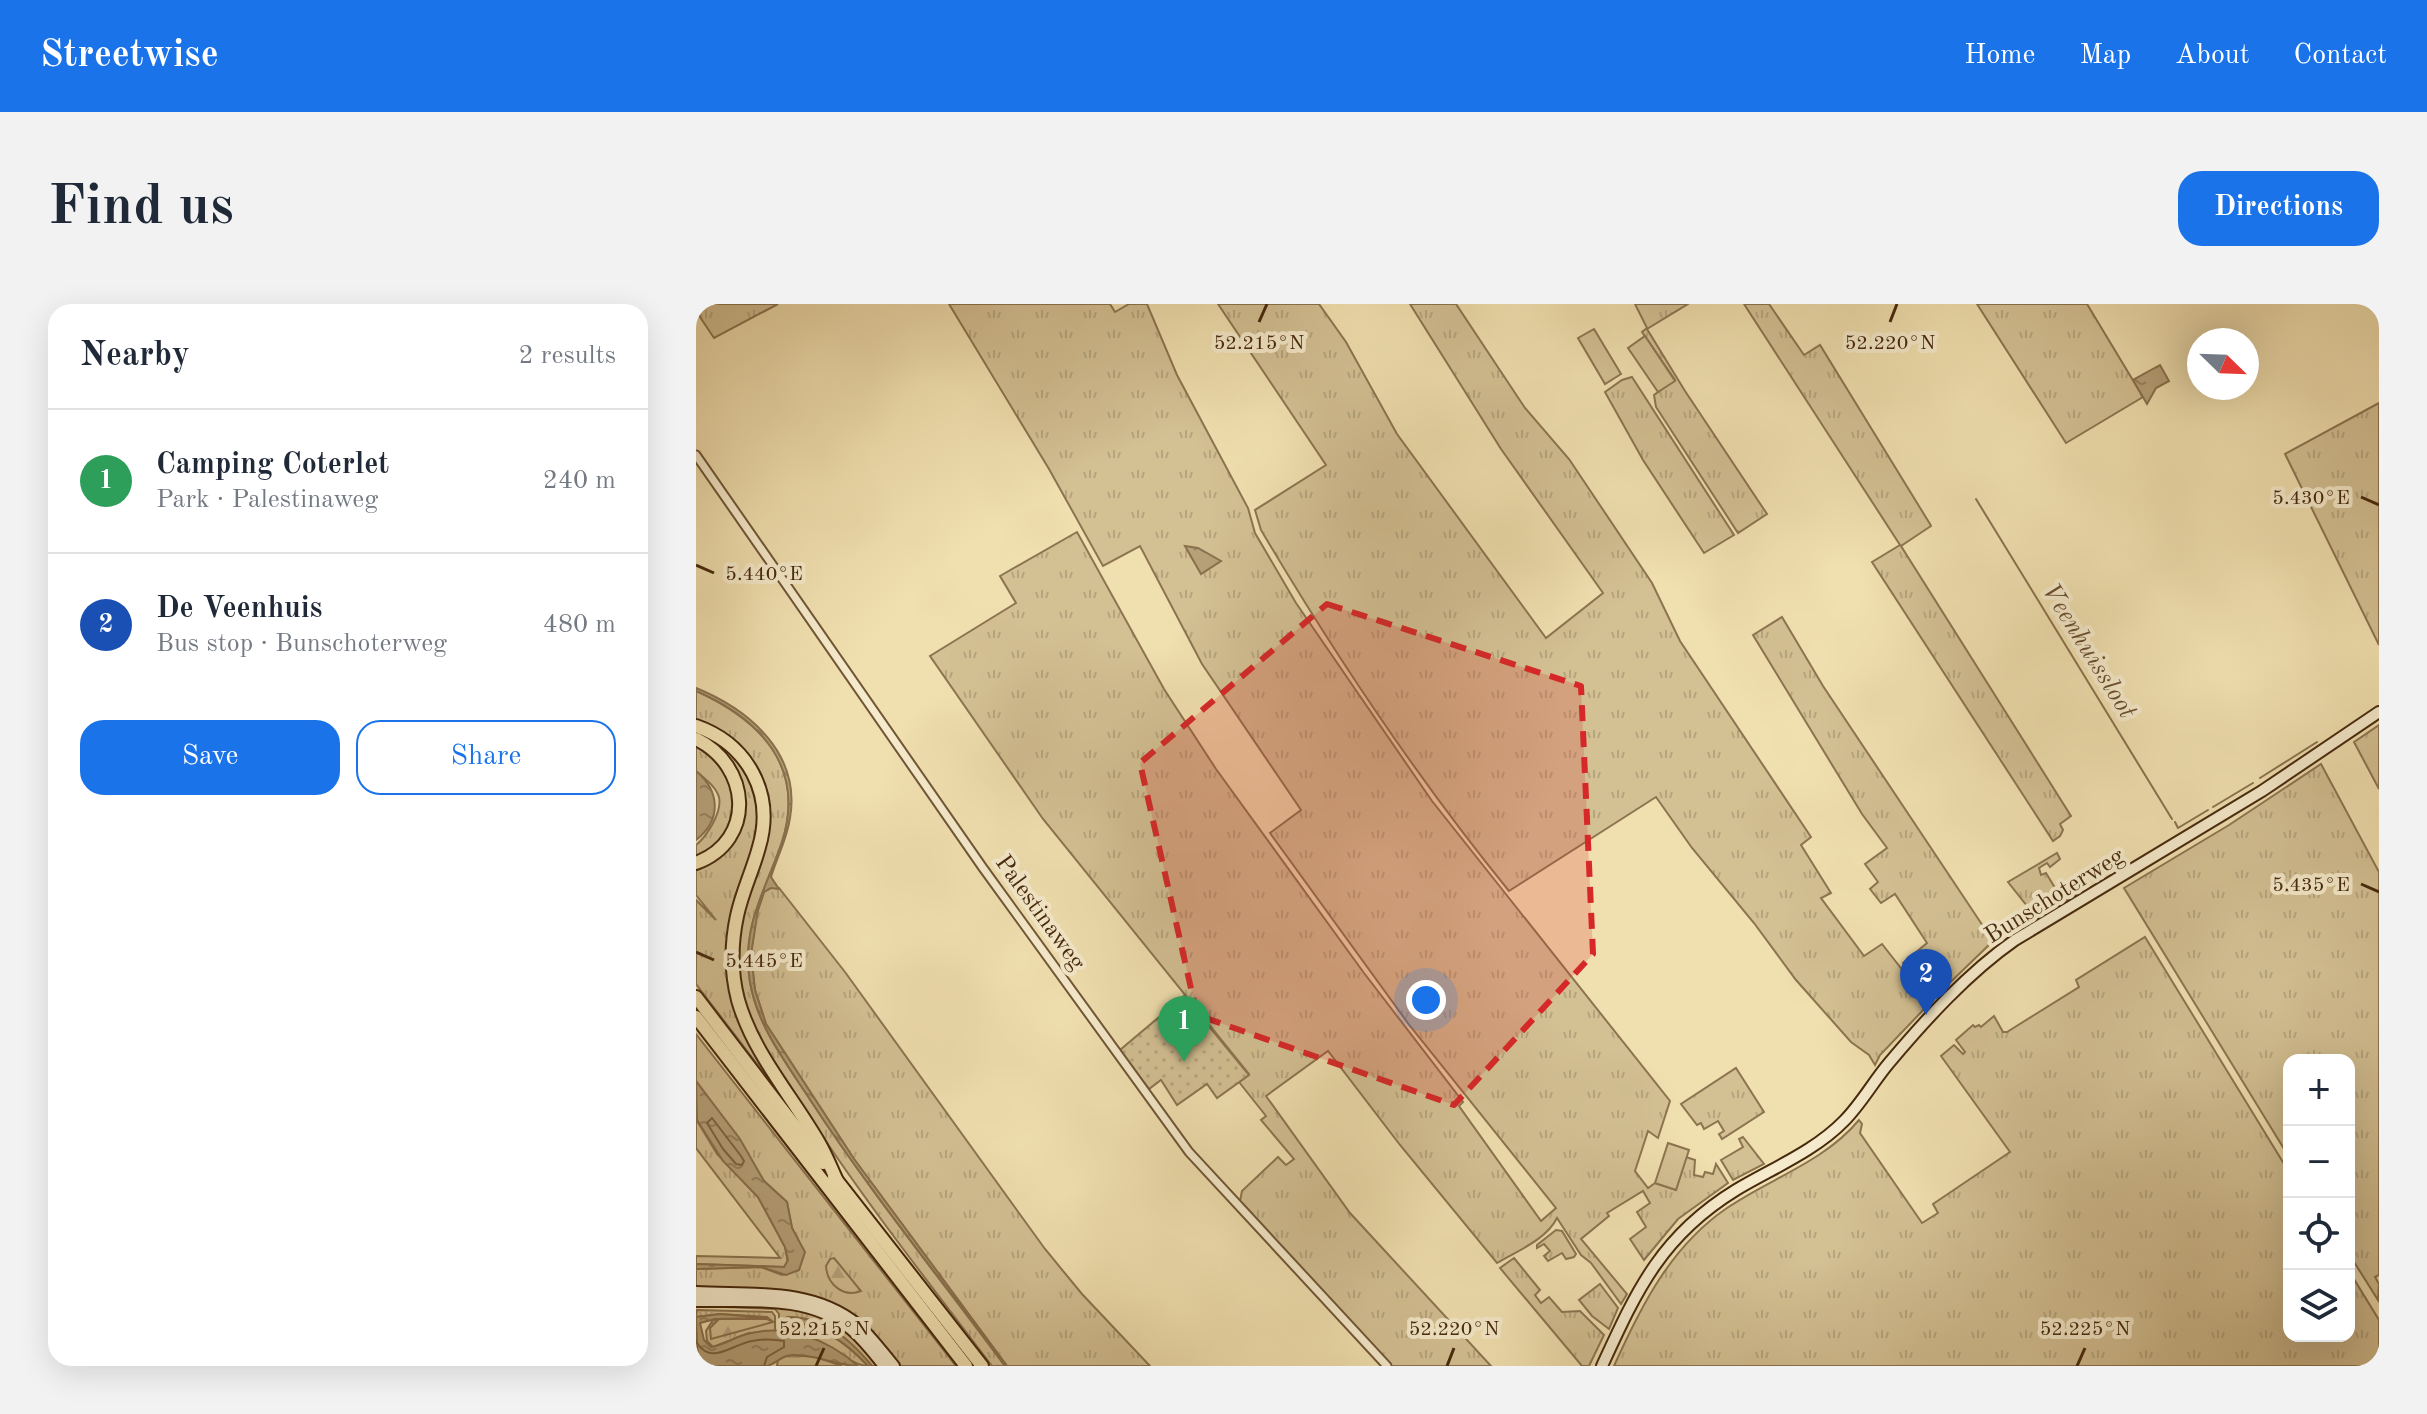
<!DOCTYPE html>
<html lang="en">
<head>
<meta charset="utf-8">
<style>
  body { margin:0; font-family:"Old Standard TT",serif; background:#f2f2f3; color:#1f2937 }
  .controls { position:absolute; right:24px; bottom:24px; display:grid; overflow:hidden; border-radius:16px; box-shadow:0 8px 32px #0002 }
  .controls button { width:72px; height:72px; display:grid; place-items:center; padding:0; border:0; border-bottom:2px solid #e0e1e3; background:#fff; color:#1f2937; font:40px sans-serif }
  .compass { position:absolute; left:1491px; top:24px; width:72px; height:72px; border-radius:50%; background:#fff; box-shadow:0 8px 32px #0002; rotate:113deg }
  .you { position:absolute; left:730px; top:696px; width:28px; height:28px; margin:-20px; border:6px solid #fff; border-radius:50%; background:#1a73e8; box-shadow:0 0 0 12px #1a73e833 }
  .badge { display:grid; place-items:center; width:52px; height:52px; border-radius:50%; background:#1a73e8; color:#fff; font-size:26px; font-weight:700 }
  .pin { position:absolute; translate:-50% -66px; filter:drop-shadow(0 2px 4px #0008) }
  .pin::after { content:''; position:absolute; top:42px; width:28px; height:24px; background:inherit; clip-path:polygon(0 0,100% 0,50% 100%) }
  .list { margin:0; padding:0; list-style:none }
  h2 { display:flex; justify-content:space-between; align-items:center; height:104px; margin:0; padding:0 32px; font-size:34px }
  h2 small { font-size:26px; font-weight:400; color:#747a83 }
  .list li { display:grid; grid-template-columns:52px 1fr auto; gap:24px; align-items:center; box-sizing:border-box; height:144px; padding:0 32px; border-top:2px solid #e0e1e3 }
  .list b { display:block; font-size:30px; white-space:nowrap }
  .list p { margin:0; font-size:26px; white-space:nowrap; color:#747a83 }
  .list em { font-size:26px; font-style:normal; color:#747a83 }
  .actions { display:flex; gap:16px; padding:24px 32px }
  .actions a { flex:1; padding:18px 0; border:2px solid #1a73e8; border-radius:24px; text-align:center; font-size:28px; color:#1a73e8 }
  .actions .main { background:#1a73e8; color:#fff }
  .icon { flex:none; width:44px; height:44px; fill:none; stroke:currentColor; stroke-width:2; stroke-linecap:round; stroke-linejoin:round }
  .map { position:relative; flex:none; width:1683px; height:1062px; overflow:hidden; border-radius:24px }
  header { display:flex; align-items:center; gap:48px; box-sizing:border-box; height:112px; padding:0 40px; background:#1a73e8; color:#fff }
  header strong { font-size:38px }
  nav { display:flex; gap:44px; margin-inline-start:auto; font-size:28px }
  .intro { display:flex; align-items:center; justify-content:space-between; box-sizing:border-box; height:192px; padding:0 48px }
  h1 { margin:0; font-size:56px }
  .button { padding:20px 36px; border-radius:24px; background:#1a73e8; color:#fff; font-size:28px; font-weight:700 }
  main { display:flex; gap:48px; padding:0 48px }
  aside { flex:1; background:#fff; border-radius:24px; box-shadow:0 8px 32px #0002 }
  .map>svg:first-child { display:block }
  .grass { fill:url(#grass-tufts); stroke:#8c7450; stroke-width:2 }
  .forest { fill:url(#forest-firs); stroke:#8c7450; stroke-width:2 }
  .park { fill:url(#park-dots); stroke:#8c7450; stroke-width:2 }
  .pitch { fill:#d3c093; stroke:#8c7450; stroke-width:2 }
  .water { fill:url(#water-ripples); stroke:#89714d; stroke-width:2 }
  .lines { fill:none; stroke-linecap:round; stroke-linejoin:round }
  .shore { stroke:#7e6542; stroke-width:2 }
  .stream { stroke:#89714d; stroke-width:2 }
  .street-casing { stroke:#705636; stroke-width:11 }
  .secondary-casing { stroke:#46290d; stroke-width:14 }
  .highway-casing { stroke:#46290d; stroke-width:16 }
  .street { stroke:#f5eacb; stroke-width:7 }
  .secondary { stroke:#f5eacb; stroke-width:10 }
  .highway { stroke:#f0dfaf; stroke-width:12 }
  .marked { fill:#d62828; fill-opacity:0.2; stroke:#d62828; stroke-width:6; stroke-dasharray:16 10; stroke-linejoin:round }
  .ticks { fill:none; stroke:#46290d; stroke-width:3 }
  .labels { text-anchor:middle; stroke-width:8; stroke-linejoin:round; paint-order:stroke }
  .street-label { font-size:24px; fill:#46290d; stroke:#f5eacb }
  .water-label { font-size:26px; font-style:italic; fill:#684d2d; stroke:#f5eacb }
  .ticks-label { font-size:20px; text-anchor:middle; fill:#46290d; stroke:#f5eacb; stroke-width:8; stroke-linejoin:round; paint-order:stroke }
</style>
</head>
<body>
<header>
<strong>Streetwise</strong>
<nav><a>Home</a><a>Map</a><a>About</a><a>Contact</a></nav>
</header>
<div class="intro"><h1>Find us</h1><a class="button">Directions</a></div>
<main>
<aside>
<h2>Nearby<small>2 results</small></h2>
<ul class="list">
<li><span class="badge" style="background:#2e9e5b">1</span><div><b>Camping Coterlet</b><p>Park · Palestinaweg</p></div><em>240 m</em></li>
<li><span class="badge" style="background:#1a4fb4">2</span><div><b>De Veenhuis</b><p>Bus stop · Bunschoterweg</p></div><em>480 m</em></li>
</ul>
<div class="actions"><a class="main">Save</a><a>Share</a></div>
</aside>
<div class="map">
<svg width="1683" height="1062" viewBox="0 0 1683 1062">
  <defs>
    <pattern id="grass-tufts" width="24" height="20" patternUnits="userSpaceOnUse" patternTransform="scale(2)"><rect width="24" height="20" fill="#d3c093"/><path d="M3 7l-1-3M5 7V3M7 7l1-3M15 17l-1-3M17 17v-4M19 17l1-3" fill="none" stroke="#b6a57e"/></pattern>
    <pattern id="forest-firs" width="22" height="20" patternUnits="userSpaceOnUse" patternTransform="scale(2)"><rect width="22" height="20" fill="#d3c093"/><path d="M5 1l3.5 6h-7zM16 11l3.5 6h-7z" fill="#b6a57e"/></pattern>
    <pattern id="park-dots" width="8" height="8" patternUnits="userSpaceOnUse" patternTransform="scale(2)"><rect width="8" height="8" fill="#d3c093"/><path d="M2 2h.1M6 6h.1" fill="none" stroke="#b6a57e" stroke-width="1.8" stroke-linecap="round"/></pattern>
    <pattern id="water-ripples" width="26" height="14" patternUnits="userSpaceOnUse" patternTransform="scale(2)"><rect width="26" height="14" fill="#b6a178"/><path d="M2 4q2-2 4 0t4 0M15 11q2-2 4 0t4 0" fill="none" stroke="#968361"/></pattern>
  </defs>
  <rect width="100%" height="100%" fill="#f0dfaf"/>
  <filter id="stains"><feTurbulence type="fractalNoise" baseFrequency=".0025" numOctaves="4"/><feColorMatrix values="0 0 0 0 .2 0 0 0 0 .09 0 0 0 0 .02 0 0 0 .5 -.17"/></filter>
  <radialGradient id="worn" r=".72"><stop offset=".6" stop-color="#630" stop-opacity="0"/><stop offset="1" stop-color="#630" stop-opacity=".3"/></radialGradient>
  <!-- grass -->
  <g class="grass">
    <path d="M0 0H82L18 34 0 7Z"/>
    <path d="M253 0H414L419 8 433 0H451L481 71 552 204 559 229 600 299 736 497 974 797 962 834 952 827 939 867 952 884 959 879 980 886 990 853 999 856 998 871 1007 873 1009 868 1017 870 1020 860 1032 879 982 915 948 956 934 935 950 923 941 908 954 899 947 887 911 909 913 912 885 935 931 990 925 1000 895 959 885 951 861 914C850 936 821 947 801 959L704 841 632 747 570 792 654 909 795 1062H695L544 897 546 887 582 853 590 861 598 855 565 816 570 812 543 778 553 770 347 515 234 352 320 299 304 272 381 228 468 385 520 465 668 669 767 798 763 802 845 917 860 904 714 722 574 529 605 506 506 360 444 242 407 262 353 165Z"/>
    <path d="M522 0H623L650 38 701 130 850 334 907 289 805 145 714 0H760L829 104 873 155 956 279 984 337 1115 533 1105 541 1135 589 1125 594 1168 652 1186 640 1233 700 1184 751 1179 761 1173 751 1155 738 1100 676 1058 619 996 544 960 493 813 587C721 474 639 351 565 226L559 206 630 161Z"/>
    <path d="M939 0H992L951 25 989 87 1071 210 1042 229 960 103 958 91 979 76 946 28 951 24Z"/>
    <path d="M1048 0H1073L1108 51 1124 41 1234 220 1235 222 1205 242 1375 512 1364 520 1367 526 1364 532 1357 537 1176 258 1204 241Z"/>
    <path d="M1281 0H1391L1447 93 1370 139Z"/>
    <path d="M936 73 1038 231 1008 249 947 156 909 88 926 76Z"/>
    <path d="M1683 99V341L1589 150Z"/>
    <path d="M1086 313 1127 382 1297 637 1235 697 1207 659 1231 639 1199 590 1185 599 1174 585 1182 578 1169 560 1191 544 1166 510 1057 331Z"/>
    <path d="M0 387C65 417 110 462 86 538 69 588 45 623 54 678 61 721 88 756 111 791 172 885 242 972 309 1062H296C230 975 163 890 104 798 83 766 59 735 49 698 40 668 41 638 48 608 53 582 67 559 72 533 82 479 50 434 0 416Z"/>
    <path d="M1683 421V485L1658 438Z"/>
    <path d="M10 433 25 436 55 469 65 522 43 592 36 677 100 811 0 680V596L20 616 0 591V562L29 542C41 496 59 464 10 433Z"/>
    <path d="M0 441C46 469 52 527 0 553V541C8 535 11 529 16 521 32 492 21 485 0 467Z"/>
    <path d="M1625 460 1683 568V971L1679 973 1683 980 1682 996 1653 950V756H1593V853L1428 584 1533 521Z"/>
    <path d="M1361 549 1364 555 1354 563 1351 559 1343 564 1345 571 1350 569 1364 592 1375 585H1384L1385 588 1339 612 1312 578Z"/>
    <path d="M75 584H83L149 668 349 945 386 990 454 1062H311L158 855 70 720 59 686 55 650 60 612 68 588Z"/>
    <path d="M1449 633 1593 868V1032H1653V967L1683 1016V1062H918C945 1002 975 942 1031 904 1075 874 1128 858 1163 816L1166 820 1164 829 1226 919 1242 909 1237 900 1314 848 1245 752 1258 741 1267 750 1269 748 1260 736 1277 721 1279 723 1283 721 1285 723 1298 712 1307 728H1311L1383 683 1380 676Z"/>
    <path d="M0 730 260 1062H201L157 1014 0 986V965L65 963 86 971 103 966 108 948 96 924 91 898 68 877 31 819 0 777Z"/>
    <path d="M1040 764 1068 808 1026 835 1023 830 1028 827 1022 817 1008 825 1005 819 1001 821 985 800Z"/>
    <path d="M0 815 21 850 62 893 89 943 92 959 89 963 0 960V952L84 954 0 844Z"/>
    <path d="M1047 833 1068 860 1037 876 1025 856 1047 843 1043 835Z"/>
    <path d="M860 926 866 927 880 950 878 953 870 955 866 949 852 957 848 952 854 947 848 940 841 944V941Z"/>
    <path d="M818 954 844 986 839 991 845 999 853 993 866 1008 884 1007 908 1031 893 1062H886L804 964Z"/>
    <path d="M904 980 922 1004 913 1025 896 1012 883 996Z"/>
    <path d="M0 999 105 1003 146 1021 185 1062H176C152 1035 129 1013 91 1013V1017C126 1022 148 1037 172 1062 157 1062 137 1043 121 1036 109 1031 96 1029 83 1028V1010L79 1005 0 1002Z"/>
    <path d="M1 1006 76 1008 79 1012V1028L53 1029 17 1043 11 1037 10 1027 17 1016 23 1015 17 1020 28 1031 76 1017 71 1013 24 1010 0 1013Z"/>
  </g>
  <!-- forest -->
  <g class="forest">
    <path d="M138 954 165 987C147 994 131 980 130 962L134 955Z"/>
    <path d="M23 1015H71L77 1018 15 1035 14 1024Z"/>
    <path d="M92 1051 120 1053 146 1062H81L82 1055Z"/>
  </g>
  <!-- park -->
  <path class="park" d="M488 692 553 771 521 794 511 780 481 801 465 776 453 785 424 746Z"/>
  <!-- pitch -->
  <g class="pitch">
    <path d="M898 25 925 70 909 80 882 34Z"/>
    <path d="M949 32 979 77 962 88 932 44Z"/>
    <path d="M972 839 993 846 980 886 959 879Z"/>
  </g>
  <!-- water -->
  <g class="water">
    <path d="M1464 61 1473 77 1460 84 1451 100 1437 76Z"/>
    <path d="M489 242 502 244 525 257 505 270Z"/>
    <path d="M0 384C54 406 105 450 94 514 91 535 81 553 75 573L83 585 75 584 68 588 62 606 55 650 59 686 70 720 158 855 311 1062H309C244 973 175 889 115 797 91 760 62 723 54 678 45 622 69 588 86 538 110 464 65 415 0 387Z"/>
    <path d="M0 467C24 487 26 516 0 536Z"/>
    <path d="M0 777 44 835 68 877 91 898 96 924 109 948 103 966 90 971 65 963 0 965V960L88 963 92 956 89 943 62 893 27 857 1 816Z"/>
    <path d="M24 1010 72 1014 19 1015 4 1019 8 1036 15 1043C27 1042 38 1033 51 1030 90 1019 133 1036 162 1062 140 1062 122 1051 100 1051 87 1050 82 1058 72 1062 61 1062 17 1062 2 1062L0 1013Z"/>
    <path d="M91 1013C129 1013 153 1034 176 1062H172C149 1037 125 1021 91 1017Z"/>
  </g>
  <g class="lines">
    <!-- shore -->
    <g class="shore">
      <path d="M16 814 45 852 48 857 46 861 40 860 27 845 11 819Z"/>
      <path d="M0 1038C16 1062 34 1041 56 1037 66 1035 78 1035 88 1037V1043L71 1053 68 1062"/>
    </g>
    <!-- stream -->
    <g class="stream">
      <path d="M1280 195 1476 515"/>
      <path d="M1564 474 1621 438"/>
      <path d="M1517 503 1557 479"/>
      <path d="M1479 518 1482 524 1512 506"/>
    </g>
    <defs>
      <path id="street" d="M0 151 287 564 493 848 691 1062"/>
      <g id="secondary">
        <path d="M0 988C55 991 115 983 161 1020 175 1032 186 1048 198 1062"/>
        <path d="M0 997C52 998 112 990 155 1025 168 1036 178 1049 188 1062"/>
        <path d="M906 1062C941 986 965 932 1040 886 1075 865 1119 847 1148 817 1165 800 1177 778 1193 759 1230 715 1272 669 1319 636L1566 487 1683 408"/>
      </g>
      <g id="highway">
        <path d="M0 422C51 440 79 489 63 543 57 566 46 588 41 612 35 640 35 669 42 696 57 749 96 792 123 839 130 851 135 864 141 877"/>
        <path d="M0 435C54 461 61 536 0 559"/>
        <path d="M0 693 127 859"/>
        <path d="M0 713 270 1062"/>
        <path d="M138 873 286 1062"/>
      </g>
    </defs>
    <!-- street casing -->
    <use href="#street" class="street-casing"/>
    <!-- secondary casing -->
    <use href="#secondary" class="secondary-casing"/>
    <!-- highway casing -->
    <use href="#highway" class="highway-casing"/>
    <!-- street -->
    <use href="#street" class="street"/>
    <!-- secondary -->
    <use href="#secondary" class="secondary"/>
    <!-- highway -->
    <use href="#highway" class="highway"/>
  </g>
  <!-- marked area -->
  <path class="marked" d="M631 300 885 382 897 650 758 801 501 711 444 459Z"/>
  <!-- ticks -->
  <path class="ticks" d="M563 18 571 0M1194 18 1201 0M1665 193 1683 201M0 261 18 269M1665 580 1683 588M0 648 18 656M120 1062 128 1044M751 1062 758 1044M1381 1062 1389 1044"/>
  <g class="labels">
    <!-- street labels -->
    <g class="street-label">
      <text transform="translate(1358 591) rotate(-32)" y="8">Bunschoterweg</text>
      <text transform="translate(345 608) rotate(54)" y="8">Palestinaweg</text>
    </g>
    <!-- water labels -->
    <g class="water-label">
      <text transform="translate(1394 346) rotate(58)" y="9">Veenhuissloot</text>
    </g>
  </g>
  <g class="ticks-label">
    <text x="563" y="45">52.215°N</text>
    <text x="1194" y="45">52.220°N</text>
    <text x="1615" y="200">5.430°E</text>
    <text x="68" y="276">5.440°E</text>
    <text x="1615" y="587">5.435°E</text>
    <text x="68" y="663">5.445°E</text>
    <text x="128" y="1031">52.215°N</text>
    <text x="758" y="1031">52.220°N</text>
    <text x="1389" y="1031">52.225°N</text>
  </g>
  <rect width="100%" height="100%" filter="url(#stains)"/>
  <rect width="100%" height="100%" fill="url(#worn)"/>
</svg>
<div class="controls">
<button>+</button>
<button>−</button>
<button><svg class="icon" aria-label="locate" viewBox="0 0 24 24"><circle cx="12" cy="12" r="6"/><path d="M12 2v4M12 18v4M2 12h4M18 12h4"/></svg></button>
<button><svg class="icon" aria-label="layers" viewBox="0 0 24 24"><path d="M12 4l9 5-9 5-9-5zM3 14l9 5 9-5"/></svg></button>
</div>
<svg class="compass" viewBox="-18 -18 36 36"><path d="M0-13l5 13h-10z" fill="#e53935"/><path d="M0 13l5-13h-10z" fill="#747a83"/></svg>
<div class="you"></div>
<div class="pin badge" style="left:488px;top:758px;background:#2e9e5b">1</div>
<div class="pin badge" style="left:1230px;top:711px;background:#1a4fb4">2</div>
</div>
</main>
</body>
</html>
